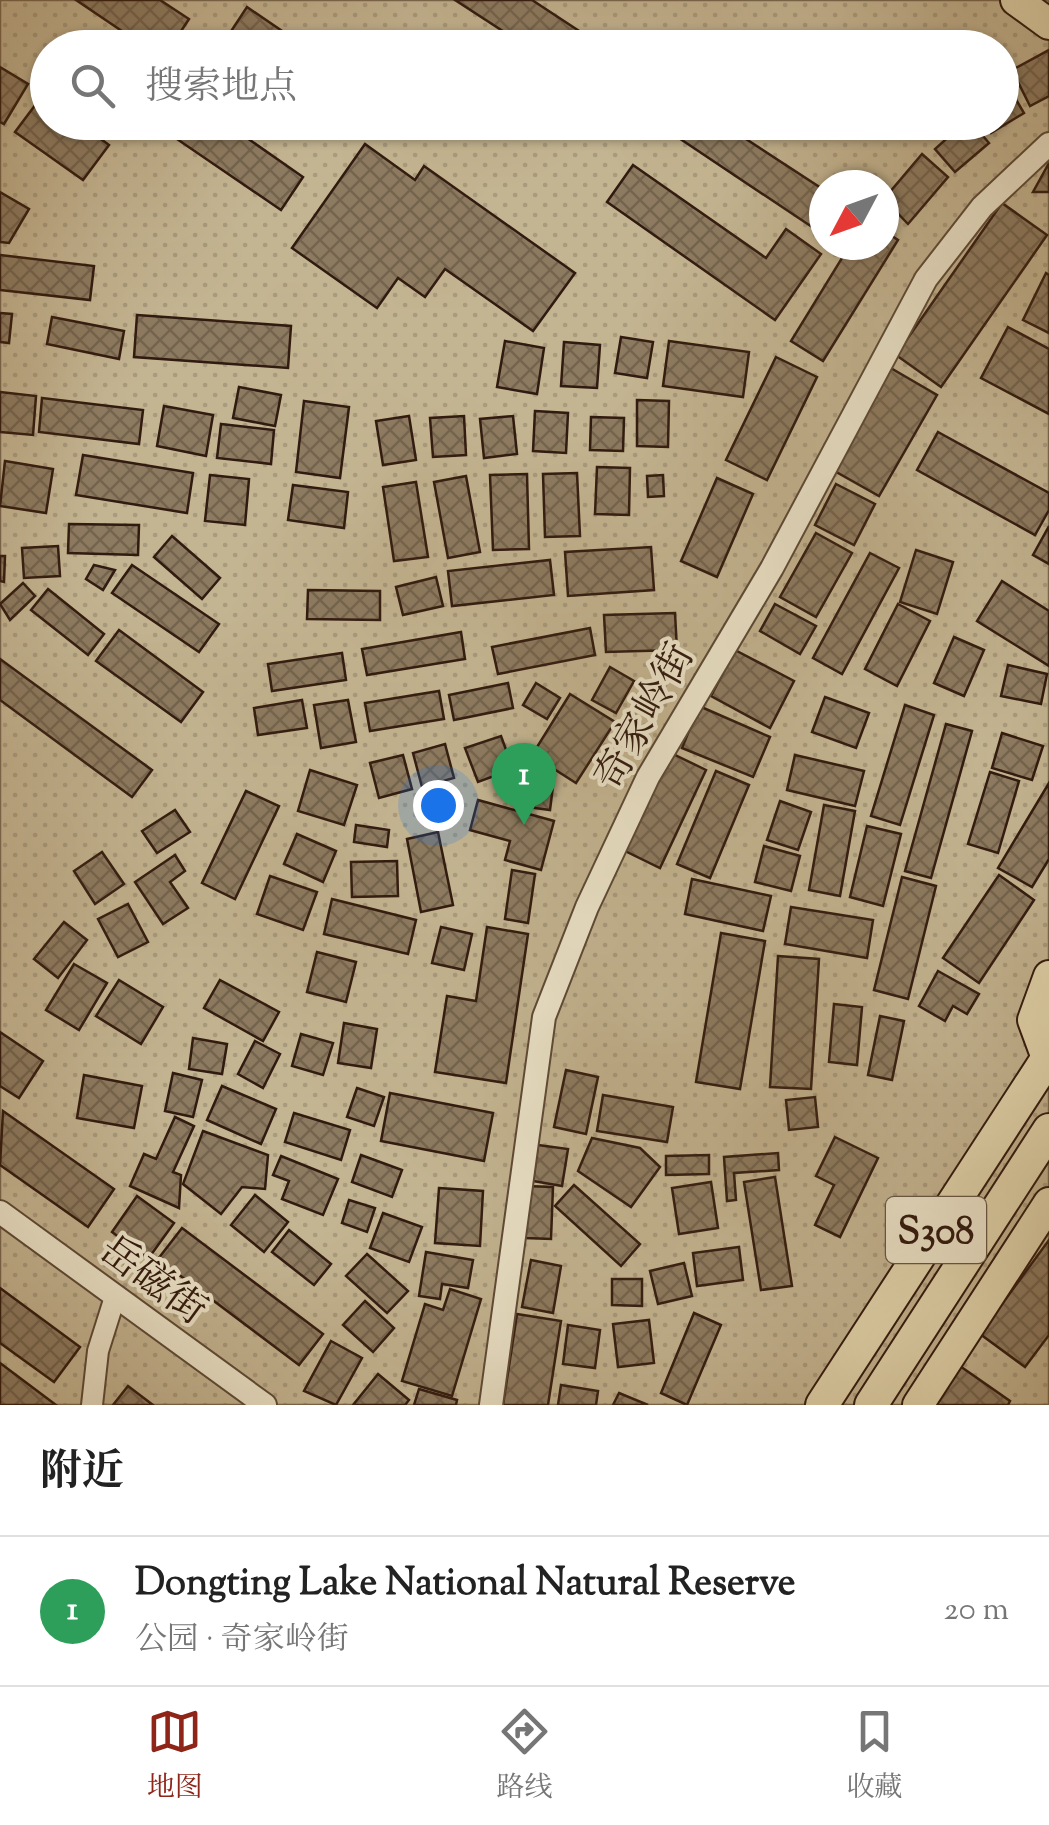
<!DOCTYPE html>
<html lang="zh">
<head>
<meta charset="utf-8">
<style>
  body { margin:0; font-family:"Sorts Mill Goudy","Noto Serif SC",serif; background:#f6f6f6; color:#222 }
  .compass { position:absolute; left:809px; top:170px; width:90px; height:90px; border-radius:50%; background:#fff; box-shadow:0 2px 8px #0004; rotate:229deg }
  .you { position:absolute; left:438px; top:805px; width:35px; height:35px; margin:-25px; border:8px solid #fff; border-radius:50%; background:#1a73e8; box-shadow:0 0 0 15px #1a73e833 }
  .badge { display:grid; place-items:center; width:65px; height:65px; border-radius:50%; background:#8f2418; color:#fff; font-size:32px; font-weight:700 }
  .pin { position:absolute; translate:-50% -82px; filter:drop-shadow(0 2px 5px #0008) }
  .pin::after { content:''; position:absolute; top:52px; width:35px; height:30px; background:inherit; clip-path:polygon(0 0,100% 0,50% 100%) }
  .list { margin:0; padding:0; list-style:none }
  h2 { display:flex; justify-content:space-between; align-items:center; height:130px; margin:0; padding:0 40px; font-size:42px }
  h2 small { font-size:32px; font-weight:400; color:#767676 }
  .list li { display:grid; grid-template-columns:65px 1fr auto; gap:30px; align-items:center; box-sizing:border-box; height:150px; padding:0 40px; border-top:2px solid #e0e0e0 }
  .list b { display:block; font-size:38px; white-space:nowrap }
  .list p { margin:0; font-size:32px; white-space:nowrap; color:#767676 }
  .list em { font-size:32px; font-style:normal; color:#767676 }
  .icon { flex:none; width:55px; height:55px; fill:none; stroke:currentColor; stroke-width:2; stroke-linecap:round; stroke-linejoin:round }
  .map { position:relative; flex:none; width:1049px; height:1405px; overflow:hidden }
  .search { position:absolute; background:#fff; box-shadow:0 2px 8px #0004; left:30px; right:30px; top:30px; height:110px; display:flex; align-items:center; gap:25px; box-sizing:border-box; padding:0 35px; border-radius:55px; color:#767676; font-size:38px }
  .sheet { height:280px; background:#fff }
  nav { display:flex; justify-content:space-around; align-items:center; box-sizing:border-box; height:140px; border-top:2px solid #e0e0e0; background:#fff; font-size:28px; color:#767676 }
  nav a { display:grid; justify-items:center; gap:5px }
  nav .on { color:#8f2418 }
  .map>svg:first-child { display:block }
  .park { fill:url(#park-dots); stroke:#7a6850; stroke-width:2.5; fill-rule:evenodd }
  .building { fill:url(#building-cross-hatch); stroke:#311a0f; stroke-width:2.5 }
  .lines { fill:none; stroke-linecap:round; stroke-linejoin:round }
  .minor-casing { stroke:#5d4936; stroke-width:24 }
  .tertiary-casing { stroke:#5d4936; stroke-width:26 }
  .primary-casing { stroke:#311a0f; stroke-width:34 }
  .trunk-casing { stroke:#311a0f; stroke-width:36 }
  .minor { stroke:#ece4ca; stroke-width:20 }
  .tertiary { stroke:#ece4ca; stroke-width:22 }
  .primary { stroke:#e2d5ad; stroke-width:30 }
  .trunk { stroke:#e2d5ad; stroke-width:32 }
  .labels { text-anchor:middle; stroke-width:8; stroke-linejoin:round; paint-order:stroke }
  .shield { fill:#ece4ca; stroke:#695747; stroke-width:2.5 }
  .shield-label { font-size:38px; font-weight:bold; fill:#311a0f }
  .street-label { font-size:40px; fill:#311a0f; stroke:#ece4ca }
</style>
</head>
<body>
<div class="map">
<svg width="1049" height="1405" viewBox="0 0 1049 1405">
  <defs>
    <pattern id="park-dots" width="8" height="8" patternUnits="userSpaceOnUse" patternTransform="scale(2.5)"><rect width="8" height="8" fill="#c4b592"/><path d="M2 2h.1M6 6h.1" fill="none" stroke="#a99b7d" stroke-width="1.8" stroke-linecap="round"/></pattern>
    <pattern id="building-cross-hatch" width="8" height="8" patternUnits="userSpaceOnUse" patternTransform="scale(2.5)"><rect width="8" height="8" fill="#8d7b61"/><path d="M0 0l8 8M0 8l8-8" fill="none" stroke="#74644e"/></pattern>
  </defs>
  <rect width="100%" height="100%" fill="#e2d5ad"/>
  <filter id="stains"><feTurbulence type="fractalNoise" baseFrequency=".002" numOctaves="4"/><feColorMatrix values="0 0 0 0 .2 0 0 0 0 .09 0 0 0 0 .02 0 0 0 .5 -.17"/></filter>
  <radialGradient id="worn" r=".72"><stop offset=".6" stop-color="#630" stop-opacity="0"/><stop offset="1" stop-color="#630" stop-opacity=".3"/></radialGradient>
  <!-- park -->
  <path class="park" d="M0 0H1049V1405H0ZM48 48H1002V122H48ZM824 185H884V245H824Z"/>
  <!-- building -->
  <g class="building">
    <path d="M76 0H160L189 19 170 48H147Z"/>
    <path d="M455 0H532L605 48H529Z"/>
    <path d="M247 7 307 48H220Z"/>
    <path d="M1049 50V96L1030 106 1012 70Z"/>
    <path d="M0 67 28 84 4 124 0 122Z"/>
    <path d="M1008 86 1024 113 991 133 985 122H1002V90Z"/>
    <path d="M42 96 48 100V122H78L109 145 83 180 15 132Z"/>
    <path d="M179 122H224L303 177 281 210 171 135Z"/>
    <path d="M655 122H720L824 190V235Z"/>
    <path d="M965 122H971L989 143 955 172 935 149Z"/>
    <path d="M365 144 415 180 424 166 575 273 533 331 445 269 425 297 398 278 377 308 292 248Z"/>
    <path d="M922 154 948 177 908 224 884 199Z"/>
    <path d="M1049 163V192H1033Z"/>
    <path d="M633 165 766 258 786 229 821 254 775 320 607 202Z"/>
    <path d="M0 192 29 209 9 243 0 242Z"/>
    <path d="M1002 203 1047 235 941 387 896 355Z"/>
    <path d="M884 231 898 240 823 361 791 341 850 245H884Z"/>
    <path d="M0 255 94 266 90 300 0 290Z"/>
    <path d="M1046 273 1049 275V333L1023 320Z"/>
    <path d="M0 313 12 314 9 343 0 342Z"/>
    <path d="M137 315 291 326 288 368 134 357Z"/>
    <path d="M52 317 124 331 119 359 47 344Z"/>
    <path d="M1008 327 1049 349V414L981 378Z"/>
    <path d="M621 337 653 342 647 378 615 373Z"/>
    <path d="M505 341 544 348 537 394 497 387Z"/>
    <path d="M669 341 749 352 743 397 663 386Z"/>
    <path d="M564 342 600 345 597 388 561 386Z"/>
    <path d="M776 357 817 377 767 480 726 460Z"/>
    <path d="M889 367 937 395 879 496 831 469Z"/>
    <path d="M239 387 281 395 275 426 233 418Z"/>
    <path d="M0 392 36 396 33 435 0 432Z"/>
    <path d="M42 398 143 410 139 444 39 432Z"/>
    <path d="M637 400 669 401 668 447 637 446Z"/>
    <path d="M304 401 349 407 340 478 296 472Z"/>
    <path d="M164 406 213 415 206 456 157 446Z"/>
    <path d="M535 411 568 413 566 453 533 451Z"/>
    <path d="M409 416 416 460 383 465 376 421Z"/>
    <path d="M464 416 466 455 433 457 430 418Z"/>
    <path d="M513 416 517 454 484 458 480 419Z"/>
    <path d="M591 417 624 418 623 451 590 450Z"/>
    <path d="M221 424 274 430 271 464 217 458Z"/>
    <path d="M938 432 1049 493V510L1035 535 917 470Z"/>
    <path d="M83 455 193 473 187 513 76 495Z"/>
    <path d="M5 461 53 469 46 513 0 506Z"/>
    <path d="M597 467 630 468 629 515 595 514Z"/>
    <path d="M577 473 580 536 545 537 543 474Z"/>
    <path d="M527 474 529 549 493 550 490 475Z"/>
    <path d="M210 475 249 479 245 525 205 521Z"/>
    <path d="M663 475 664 496 648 497 647 476Z"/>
    <path d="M466 476 480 552 448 558 434 482Z"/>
    <path d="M717 478 753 494 717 577 681 561Z"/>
    <path d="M416 482 428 557 394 561 383 487Z"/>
    <path d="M836 484 875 504 854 545 815 525Z"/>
    <path d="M293 485 348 492 344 528 288 520Z"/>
    <path d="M69 524 139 525 138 555 68 553Z"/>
    <path d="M1049 526V564L1033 555Z"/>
    <path d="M816 533 852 553 816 617 780 597Z"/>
    <path d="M172 536 220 578 202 599 154 557Z"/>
    <path d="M58 546 60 576 24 578 22 548Z"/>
    <path d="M651 547 654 590 568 596 565 552Z"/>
    <path d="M916 550 953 562 937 614 900 602Z"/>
    <path d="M870 553 899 568 842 674 813 658Z"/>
    <path d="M0 556H5L4 582 0 581Z"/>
    <path d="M550 560 554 595 452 606 448 571Z"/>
    <path d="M94 565 115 570 103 590 86 579Z"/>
    <path d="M132 565 219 624 199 652 112 593Z"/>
    <path d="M436 577 443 606 403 615 396 587Z"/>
    <path d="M1002 581 1049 611V666L977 621Z"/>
    <path d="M23 583 35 596 10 620 0 604Z"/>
    <path d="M48 589 104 634 88 655 31 610Z"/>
    <path d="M308 590 380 591V620L307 619Z"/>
    <path d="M775 604 816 626 800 654 760 631Z"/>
    <path d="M898 604 930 621 897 686 865 669Z"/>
    <path d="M675 613 677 650 606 652 604 615Z"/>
    <path d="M590 628 595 655 498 674 492 647Z"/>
    <path d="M119 630 203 692 181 722 96 661Z"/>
    <path d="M461 632 465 659 367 675 362 649Z"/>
    <path d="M954 637 984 650 964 696 934 683Z"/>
    <path d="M735 650 794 681 770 728 711 696Z"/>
    <path d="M342 653 346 680 272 691 268 664Z"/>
    <path d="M0 659 152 770 132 797 0 700Z"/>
    <path d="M1008 665 1047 674 1041 704 1001 696Z"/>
    <path d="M610 667 634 681 616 713 592 700Z"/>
    <path d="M508 683 513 708 454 720 449 695Z"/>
    <path d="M536 683 560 698 547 719 523 705Z"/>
    <path d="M439 691 444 719 370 731 365 703Z"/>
    <path d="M570 694 615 722 576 783 532 755Z"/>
    <path d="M825 697 869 713 856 748 812 732Z"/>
    <path d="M302 700 307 728 258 735 254 708Z"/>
    <path d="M348 700 356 742 321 748 314 705Z"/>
    <path d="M905 705 934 715 900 825 871 816Z"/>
    <path d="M699 706 770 737 753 777 682 748Z"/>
    <path d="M946 724 972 731 931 878 905 871Z"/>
    <path d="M1002 733 1043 746 1032 780 992 768Z"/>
    <path d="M501 736 513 769 478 782 465 748Z"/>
    <path d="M445 744 454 778 422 787 413 753Z"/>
    <path d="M669 752 706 770 660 868 623 850Z"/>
    <path d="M403 755 412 789 379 798 370 763Z"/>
    <path d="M795 755 864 771 855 806 787 790Z"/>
    <path d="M310 770 357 785 344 825 298 811Z"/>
    <path d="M716 771 749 785 710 878 677 864Z"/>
    <path d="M990 772 1019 781 998 853 968 844Z"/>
    <path d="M530 775 554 778 550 810 527 807Z"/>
    <path d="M1049 783V859L1032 887 998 868Z"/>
    <path d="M246 791 279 806 235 899 202 883Z"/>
    <path d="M478 800 554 821 541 870 505 860 510 841 470 830Z"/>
    <path d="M780 801 811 812 798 850 767 840Z"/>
    <path d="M824 805 855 811 840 896 809 890Z"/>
    <path d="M175 810 190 832 157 853 142 831Z"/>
    <path d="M356 825 389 830 387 847 354 842Z"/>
    <path d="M867 826 901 834 883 906 850 897Z"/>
    <path d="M438 832 453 905 421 912 407 839Z"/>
    <path d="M297 834 336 851 323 882 284 864Z"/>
    <path d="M764 846 800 856 791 891 755 882Z"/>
    <path d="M102 852 124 884 95 904 74 871Z"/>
    <path d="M175 855 185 871 170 882 188 908 163 924 135 882Z"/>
    <path d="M397 861 398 896 352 897 351 862Z"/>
    <path d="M512 870 535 874 528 923 505 919Z"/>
    <path d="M999 875 1034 900 979 983 943 958Z"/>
    <path d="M270 876 317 892 303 930 257 914Z"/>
    <path d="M902 877 936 886 908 999 874 990Z"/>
    <path d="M692 879 771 896 763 931 685 914Z"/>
    <path d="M332 899 416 920 408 954 324 934Z"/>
    <path d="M128 904 148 942 118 957 98 919Z"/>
    <path d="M791 907 873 920 867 958 785 944Z"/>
    <path d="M64 922 87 940 58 978 34 959Z"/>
    <path d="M441 927 472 934 464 970 432 963Z"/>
    <path d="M487 927 528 934 506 1083 435 1072 447 996 476 1001Z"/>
    <path d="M721 933 765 941 740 1089 696 1082Z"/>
    <path d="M317 952 356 962 346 1002 307 992Z"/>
    <path d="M778 956 819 959 811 1089 770 1087Z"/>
    <path d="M74 964 107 983 79 1030 46 1010Z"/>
    <path d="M938 971 979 994 967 1014 953 1006 945 1021 919 1006Z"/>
    <path d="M119 980 163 1007 141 1044 96 1016Z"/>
    <path d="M220 980 279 1012 263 1041 204 1008Z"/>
    <path d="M834 1004 862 1007 857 1065 829 1062Z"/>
    <path d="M880 1016 904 1021 892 1080 868 1075Z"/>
    <path d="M344 1023 377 1029 371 1068 338 1063Z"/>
    <path d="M0 1032 43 1061 19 1098 0 1086Z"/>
    <path d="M301 1034 333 1043 323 1075 292 1066Z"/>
    <path d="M193 1038 227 1044 222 1074 189 1069Z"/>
    <path d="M255 1041 280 1054 263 1088 238 1074Z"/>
    <path d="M566 1070 598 1077 586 1134 554 1127Z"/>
    <path d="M173 1073 202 1080 193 1117 165 1111Z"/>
    <path d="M84 1075 142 1086 134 1128 77 1118Z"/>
    <path d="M222 1086 276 1109 261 1144 207 1120Z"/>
    <path d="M357 1088 384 1097 374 1126 347 1117Z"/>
    <path d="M390 1093 493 1113 484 1161 381 1141Z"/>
    <path d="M603 1095 673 1107 667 1142 597 1131Z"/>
    <path d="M815 1097 818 1127 789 1130 786 1100Z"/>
    <path d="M3 1111 114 1189 88 1227 0 1165Z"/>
    <path d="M294 1113 350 1130 341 1160 285 1142Z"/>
    <path d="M175 1117 194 1126 173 1172 181 1175 179 1208 130 1186 144 1154 156 1159Z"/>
    <path d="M203 1131 268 1155 265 1189 242 1187 221 1214 183 1184Z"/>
    <path d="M835 1137 878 1158 840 1237 815 1225 834 1185 816 1176Z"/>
    <path d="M592 1138 640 1148 660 1167 631 1207 578 1171Z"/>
    <path d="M538 1145 568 1149 562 1186 533 1181Z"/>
    <path d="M778 1153 779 1170 734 1173 736 1200 727 1201 724 1157Z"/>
    <path d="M361 1155 402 1170 392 1197 352 1182Z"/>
    <path d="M709 1155V1174L666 1175V1156Z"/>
    <path d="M281 1156 338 1179 323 1215 282 1199 289 1181 273 1175Z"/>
    <path d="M775 1177 792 1286 761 1290 744 1182Z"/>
    <path d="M711 1182 718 1228 679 1234 672 1188Z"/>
    <path d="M574 1185 640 1244 621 1266 555 1206Z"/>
    <path d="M526 1186 553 1187 551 1239 525 1238Z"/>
    <path d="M439 1188 483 1191 480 1246 435 1243Z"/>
    <path d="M255 1195 288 1222 264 1252 231 1225Z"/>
    <path d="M137 1196 174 1223 148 1259 112 1232Z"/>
    <path d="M349 1200 375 1208 367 1232 342 1223Z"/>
    <path d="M383 1213 422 1227 409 1262 370 1248Z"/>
    <path d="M182 1228 323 1334 299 1365 158 1259Z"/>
    <path d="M289 1230 331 1264 314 1285 272 1252Z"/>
    <path d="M1049 1240V1335L1025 1367 980 1334Z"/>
    <path d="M739 1247 743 1280 697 1286 693 1253Z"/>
    <path d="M426 1252 473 1260 468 1288 442 1284 440 1299 419 1296Z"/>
    <path d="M367 1254 408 1291 387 1313 346 1276Z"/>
    <path d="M531 1260 561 1266 553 1313 522 1307Z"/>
    <path d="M684 1263 692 1296 658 1304 650 1271Z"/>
    <path d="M612 1279H642V1306L612 1305Z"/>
    <path d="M0 1288 80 1347 54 1382 0 1343Z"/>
    <path d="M450 1289 481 1299 452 1396 402 1381 425 1304 443 1310Z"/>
    <path d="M365 1301 394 1328 373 1352 343 1325Z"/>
    <path d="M694 1313 721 1325 687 1405 661 1393Z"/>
    <path d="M517 1314 561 1321 548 1405H503Z"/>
    <path d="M649 1320 654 1363 618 1367 613 1324Z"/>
    <path d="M568 1325 600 1330 595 1368 563 1364Z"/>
    <path d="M331 1341 362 1358 336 1405 304 1391Z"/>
    <path d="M0 1363 56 1405H0Z"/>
    <path d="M957 1364 1010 1401 1008 1405H928Z"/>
    <path d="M378 1374 409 1400 405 1405H353Z"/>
    <path d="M561 1385 598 1391 596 1405H558Z"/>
    <path d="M128 1386 153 1405H113Z"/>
    <path d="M419 1389 457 1400 456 1405H414Z"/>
    <path d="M619 1393 648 1405H613Z"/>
  </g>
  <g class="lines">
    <defs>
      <path id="minor" d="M92 1405 98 1351 115 1297"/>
      <g id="tertiary">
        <path d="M0 1212 265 1405"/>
        <path d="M491 1405 544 1017 587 907 648 777 772 568 926 279 982 207 1049 144"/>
      </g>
      <g id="primary">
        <path d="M1016 0 1049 24"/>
        <path d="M1047 1058 1033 1020 1049 976"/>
        <path d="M918 1405 1049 1203"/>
      </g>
      <g id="trunk">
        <path d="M822 1405 1049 1056"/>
        <path d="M871 1405 1049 1130"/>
      </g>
    </defs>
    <!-- minor casing -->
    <use href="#minor" class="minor-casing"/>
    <!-- tertiary casing -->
    <use href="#tertiary" class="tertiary-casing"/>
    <!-- primary casing -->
    <use href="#primary" class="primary-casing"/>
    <!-- trunk casing -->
    <use href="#trunk" class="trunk-casing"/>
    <!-- minor -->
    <use href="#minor" class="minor"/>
    <!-- tertiary -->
    <use href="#tertiary" class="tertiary"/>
    <!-- primary -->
    <use href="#primary" class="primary"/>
    <!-- trunk -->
    <use href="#trunk" class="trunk"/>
  </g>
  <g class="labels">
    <!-- shield labels -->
    <rect class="shield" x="886" y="1197" width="100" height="66" rx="8"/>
    <g class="shield-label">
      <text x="936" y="1243">S308</text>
    </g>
    <!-- street labels -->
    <g class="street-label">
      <text transform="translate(643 716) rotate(-61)" y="14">奇家岭街</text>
      <text transform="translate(154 1279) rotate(36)" y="14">岳磁街</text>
    </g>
  </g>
  <rect width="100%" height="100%" filter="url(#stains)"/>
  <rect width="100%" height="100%" fill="url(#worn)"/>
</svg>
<svg class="compass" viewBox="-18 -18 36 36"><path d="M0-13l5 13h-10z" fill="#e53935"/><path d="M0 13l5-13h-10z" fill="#767676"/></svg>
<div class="you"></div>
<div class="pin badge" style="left:524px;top:825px;background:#2e9e5b">1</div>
<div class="search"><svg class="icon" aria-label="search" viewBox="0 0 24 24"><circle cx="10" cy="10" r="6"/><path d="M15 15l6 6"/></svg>搜索地点</div>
</div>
<section class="sheet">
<h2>附近<small></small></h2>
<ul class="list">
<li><span class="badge" style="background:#2e9e5b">1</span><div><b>Dongting Lake National Natural Reserve</b><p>公园 · 奇家岭街</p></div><em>20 m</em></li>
</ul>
</section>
<nav>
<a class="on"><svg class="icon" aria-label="map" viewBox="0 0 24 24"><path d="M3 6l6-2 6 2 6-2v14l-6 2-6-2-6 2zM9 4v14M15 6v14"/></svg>地图</a>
<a><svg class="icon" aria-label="directions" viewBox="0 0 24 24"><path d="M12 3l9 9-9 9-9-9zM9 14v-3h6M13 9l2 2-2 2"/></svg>路线</a>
<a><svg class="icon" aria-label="saved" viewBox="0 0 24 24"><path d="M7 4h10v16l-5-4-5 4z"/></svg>收藏</a>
</nav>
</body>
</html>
